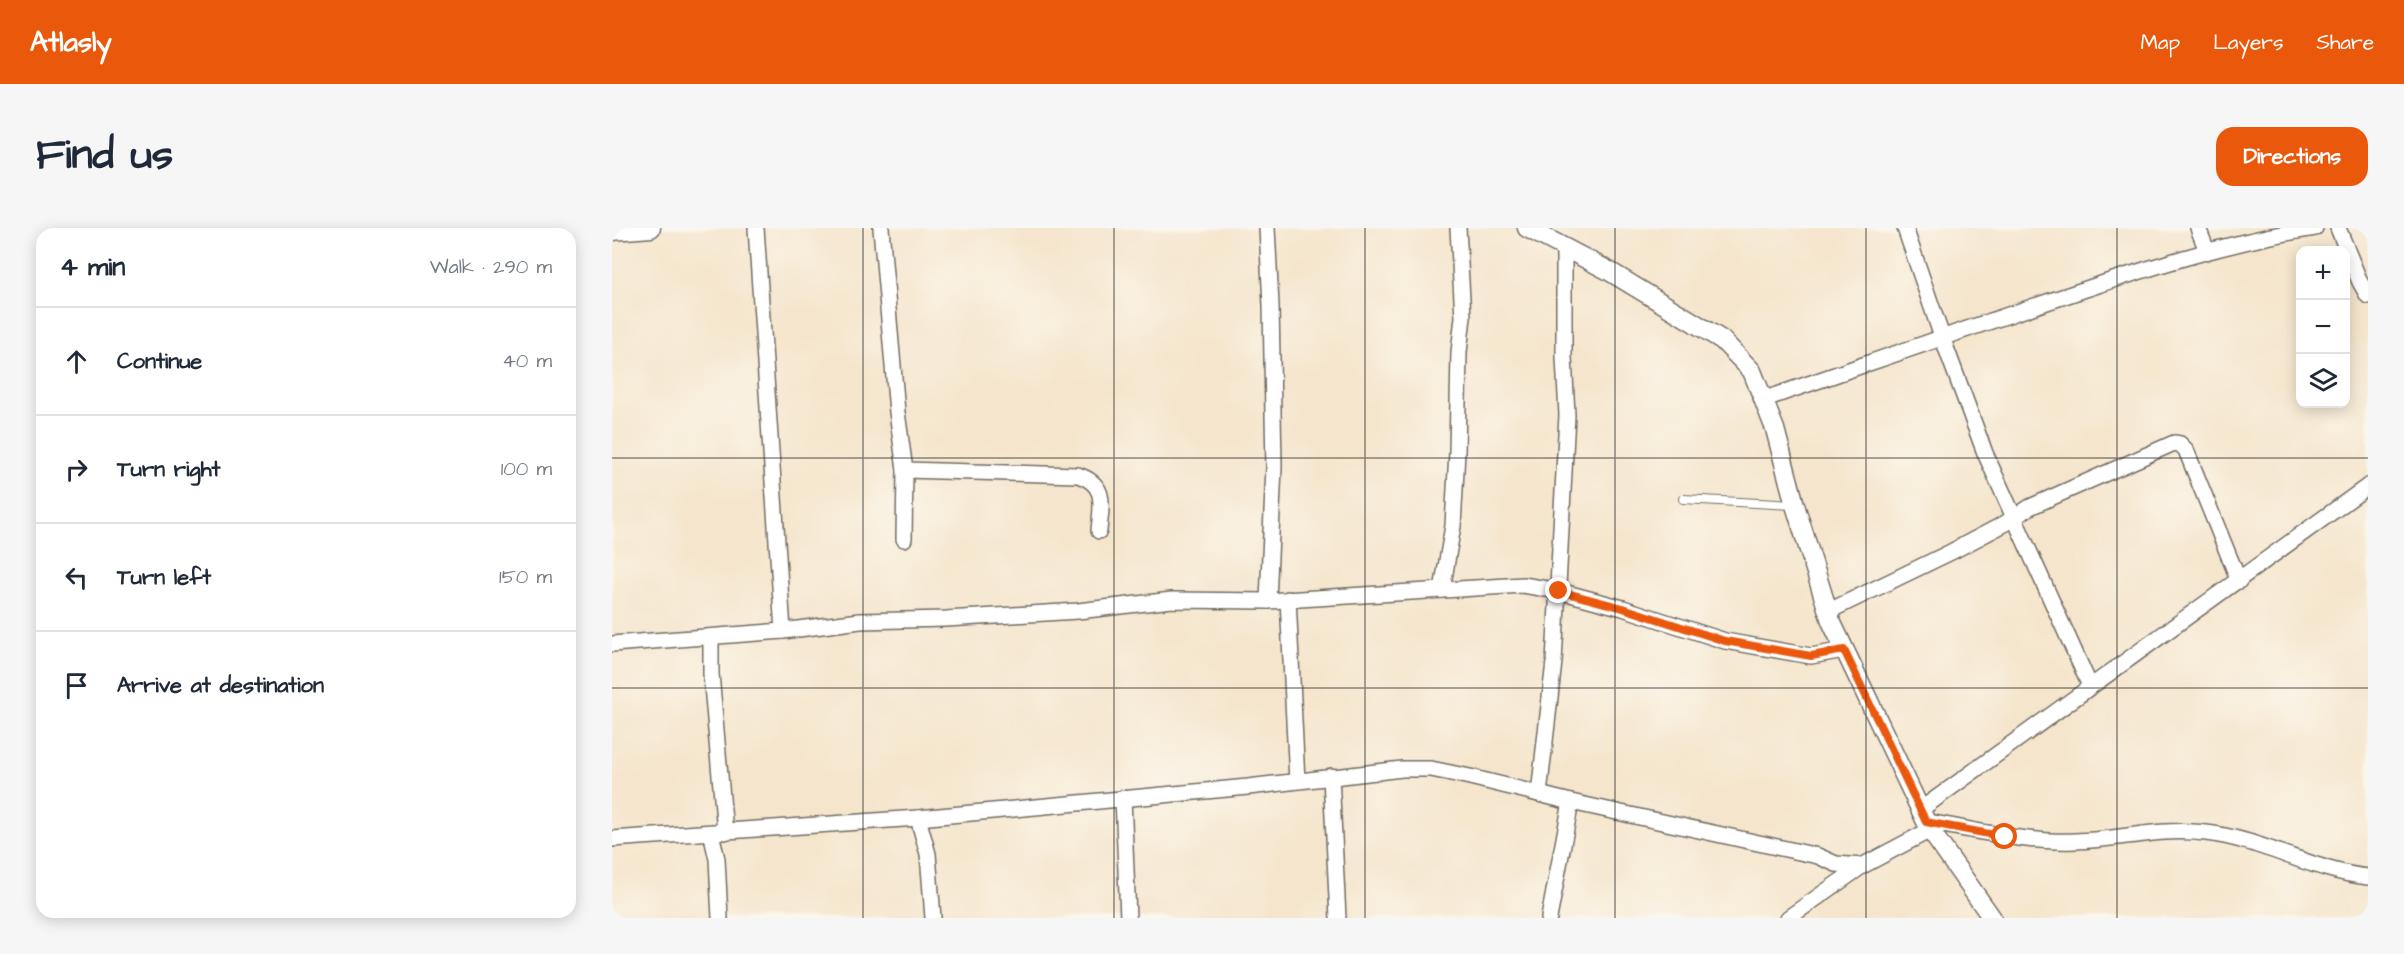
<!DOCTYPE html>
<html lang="en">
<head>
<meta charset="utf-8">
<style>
  body { margin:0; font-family:"Architects Daughter",sans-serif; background:#f6f6f7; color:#1f2937 }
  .controls { position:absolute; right:18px; top:18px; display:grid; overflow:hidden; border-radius:12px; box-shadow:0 3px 15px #0003 }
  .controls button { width:54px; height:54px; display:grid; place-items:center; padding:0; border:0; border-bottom:2px solid #e0e1e3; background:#fff; color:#1f2937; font:30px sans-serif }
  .stop { position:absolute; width:18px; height:18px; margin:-14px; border:4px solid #ea580c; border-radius:50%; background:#fff }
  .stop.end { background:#ea580c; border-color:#fff; box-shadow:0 2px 6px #0008 }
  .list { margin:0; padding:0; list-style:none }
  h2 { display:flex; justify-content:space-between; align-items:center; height:78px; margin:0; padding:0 24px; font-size:26px }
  h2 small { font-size:20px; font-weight:400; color:#747a83 }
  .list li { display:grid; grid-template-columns:39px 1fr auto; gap:18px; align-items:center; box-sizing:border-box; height:108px; padding:0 24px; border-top:2px solid #e0e1e3 }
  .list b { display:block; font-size:22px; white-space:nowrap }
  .list em { font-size:20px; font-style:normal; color:#747a83 }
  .icon { flex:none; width:33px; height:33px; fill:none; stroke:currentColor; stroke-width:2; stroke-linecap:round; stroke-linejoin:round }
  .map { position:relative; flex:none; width:1756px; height:690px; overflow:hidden; border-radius:18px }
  header { display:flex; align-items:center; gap:36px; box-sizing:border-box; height:84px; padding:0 30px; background:#ea580c; color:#fff }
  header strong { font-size:28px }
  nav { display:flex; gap:33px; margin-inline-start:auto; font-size:21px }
  .intro { display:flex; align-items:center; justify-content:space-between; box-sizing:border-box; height:144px; padding:0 36px }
  h1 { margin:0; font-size:42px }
  .button { padding:15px 27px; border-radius:18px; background:#ea580c; color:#fff; font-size:21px; font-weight:700 }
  main { display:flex; gap:36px; padding:0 36px }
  aside { flex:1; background:#fff; border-radius:18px; box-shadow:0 3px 15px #0003 }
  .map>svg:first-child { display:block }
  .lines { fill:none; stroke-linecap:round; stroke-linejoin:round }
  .service-casing { stroke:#726c63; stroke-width:10 }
  .minor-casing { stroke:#726c63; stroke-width:18 }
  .tertiary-casing { stroke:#726c63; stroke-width:21 }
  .service { stroke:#fff; stroke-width:8 }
  .minor { stroke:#fff; stroke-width:15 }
  .tertiary { stroke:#fff; stroke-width:18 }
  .route { stroke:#ea580c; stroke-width:8 }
  .grid { fill:none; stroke:#2b2b2b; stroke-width:1.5; stroke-opacity:0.55 }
</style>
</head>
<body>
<header>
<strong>Atlasly</strong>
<nav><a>Map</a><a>Layers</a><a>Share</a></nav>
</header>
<div class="intro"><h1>Find us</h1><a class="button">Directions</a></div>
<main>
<aside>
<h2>4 min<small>Walk · 290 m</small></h2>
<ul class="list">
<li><svg class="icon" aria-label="ahead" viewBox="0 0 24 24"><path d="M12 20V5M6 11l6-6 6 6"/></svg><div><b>Continue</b></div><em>40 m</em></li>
<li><svg class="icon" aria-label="right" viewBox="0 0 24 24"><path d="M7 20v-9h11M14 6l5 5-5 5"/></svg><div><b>Turn right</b></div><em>100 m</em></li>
<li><svg class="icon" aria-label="left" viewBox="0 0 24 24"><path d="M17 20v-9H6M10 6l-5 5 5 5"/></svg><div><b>Turn left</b></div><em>150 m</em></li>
<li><svg class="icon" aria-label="arrive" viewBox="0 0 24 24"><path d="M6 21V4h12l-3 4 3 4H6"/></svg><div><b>Arrive at destination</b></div></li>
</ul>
</aside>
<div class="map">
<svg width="1756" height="690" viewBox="0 0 1756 690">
  <rect width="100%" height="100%" fill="#fbf7ec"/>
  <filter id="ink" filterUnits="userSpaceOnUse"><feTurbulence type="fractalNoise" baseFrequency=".0167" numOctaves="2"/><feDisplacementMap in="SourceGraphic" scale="12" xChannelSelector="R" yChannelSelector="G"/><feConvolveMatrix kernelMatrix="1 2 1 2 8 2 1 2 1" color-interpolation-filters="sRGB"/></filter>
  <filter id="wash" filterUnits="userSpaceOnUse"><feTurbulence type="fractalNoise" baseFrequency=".008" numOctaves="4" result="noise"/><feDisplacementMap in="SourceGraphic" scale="24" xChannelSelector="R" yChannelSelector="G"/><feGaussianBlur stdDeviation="1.35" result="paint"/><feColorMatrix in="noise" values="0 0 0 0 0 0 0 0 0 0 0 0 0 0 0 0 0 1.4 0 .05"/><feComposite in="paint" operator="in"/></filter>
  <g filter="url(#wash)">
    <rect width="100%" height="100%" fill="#f5e5cc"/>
  </g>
  <g filter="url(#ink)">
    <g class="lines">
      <defs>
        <path id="service" d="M1071 271 1182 277"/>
        <g id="minor">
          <path d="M144 0 171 403"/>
          <path d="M269 0 285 184 293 242 292 311"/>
          <path d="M655 0 659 77 662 239 656 373"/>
          <path d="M1293 0 1330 109 1373 225 1478 458"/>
          <path d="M1586 0 1595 23"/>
          <path d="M1726 0 1748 54 1756 68"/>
          <path d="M1153 171C1249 138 1345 104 1441 72 1527 43 1613 14 1703 0"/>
          <path d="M293 242 466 247C496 257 489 277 487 303"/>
          <path d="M830 362 841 298 845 224 847 124 851 89 846 0"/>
          <path d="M676 371 685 553"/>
          <path d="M1215 384 1339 324 1392 296 1418 279 1562 215 1568 216 1574 222 1627 353"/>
          <path d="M99 409V446L113 604"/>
          <path d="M0 416 171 403 248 393 334 391 466 383 560 372 656 373 911 357 947 363 1011 380 1113 413 1199 428 1232 422"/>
          <path d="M719 548 726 690"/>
          <path d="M927 566 942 434 955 187 952 129V19"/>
          <path d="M511 570 516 690"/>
          <path d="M1308 582 1756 258"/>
          <path d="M306 590 316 626 321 690"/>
          <path d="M1315 594C1364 602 1413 615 1463 613 1509 612 1546 599 1594 605 1649 611 1700 643 1756 649"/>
          <path d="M99 605 105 631 108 690"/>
          <path d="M0 611 306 590 636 559 790 541H819L858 549 959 574 1206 628 1224 636 1250 638 1318 602"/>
          <path d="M937 690 959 574"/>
          <path d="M1176 690 1250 638"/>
        </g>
        <g id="tertiary">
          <path d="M915 0 997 43 1081 94 1110 112 1140 143 1163 201 1183 277 1219 393 1318 602 1380 690"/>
          <path d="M0 3 39 0"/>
        </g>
      </defs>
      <!-- service casing -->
      <use href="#service" class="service-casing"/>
      <!-- minor casing -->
      <use href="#minor" class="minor-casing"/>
      <!-- tertiary casing -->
      <use href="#tertiary" class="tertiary-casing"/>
      <!-- service -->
      <use href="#service" class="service"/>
      <!-- minor -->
      <use href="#minor" class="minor"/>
      <!-- tertiary -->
      <use href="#tertiary" class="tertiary"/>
    </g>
  </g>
  <g class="lines" filter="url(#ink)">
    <!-- route -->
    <path class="route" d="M947 363 1011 380 1113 413 1199 428 1232 422 1314 594 1393 609"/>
  </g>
  <!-- grid -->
  <path class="grid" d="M251 0V690M502 0V690M753 0V690M1003 0V690M1254 0V690M1505 0V690M0 230H1756M0 460H1756"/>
</svg>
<div class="controls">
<button>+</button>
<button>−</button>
<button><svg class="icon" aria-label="layers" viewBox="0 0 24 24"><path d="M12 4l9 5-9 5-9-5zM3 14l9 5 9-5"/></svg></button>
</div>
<div class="stop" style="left:1393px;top:609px"></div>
<div class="stop end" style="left:947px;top:363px"></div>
</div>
</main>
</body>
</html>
